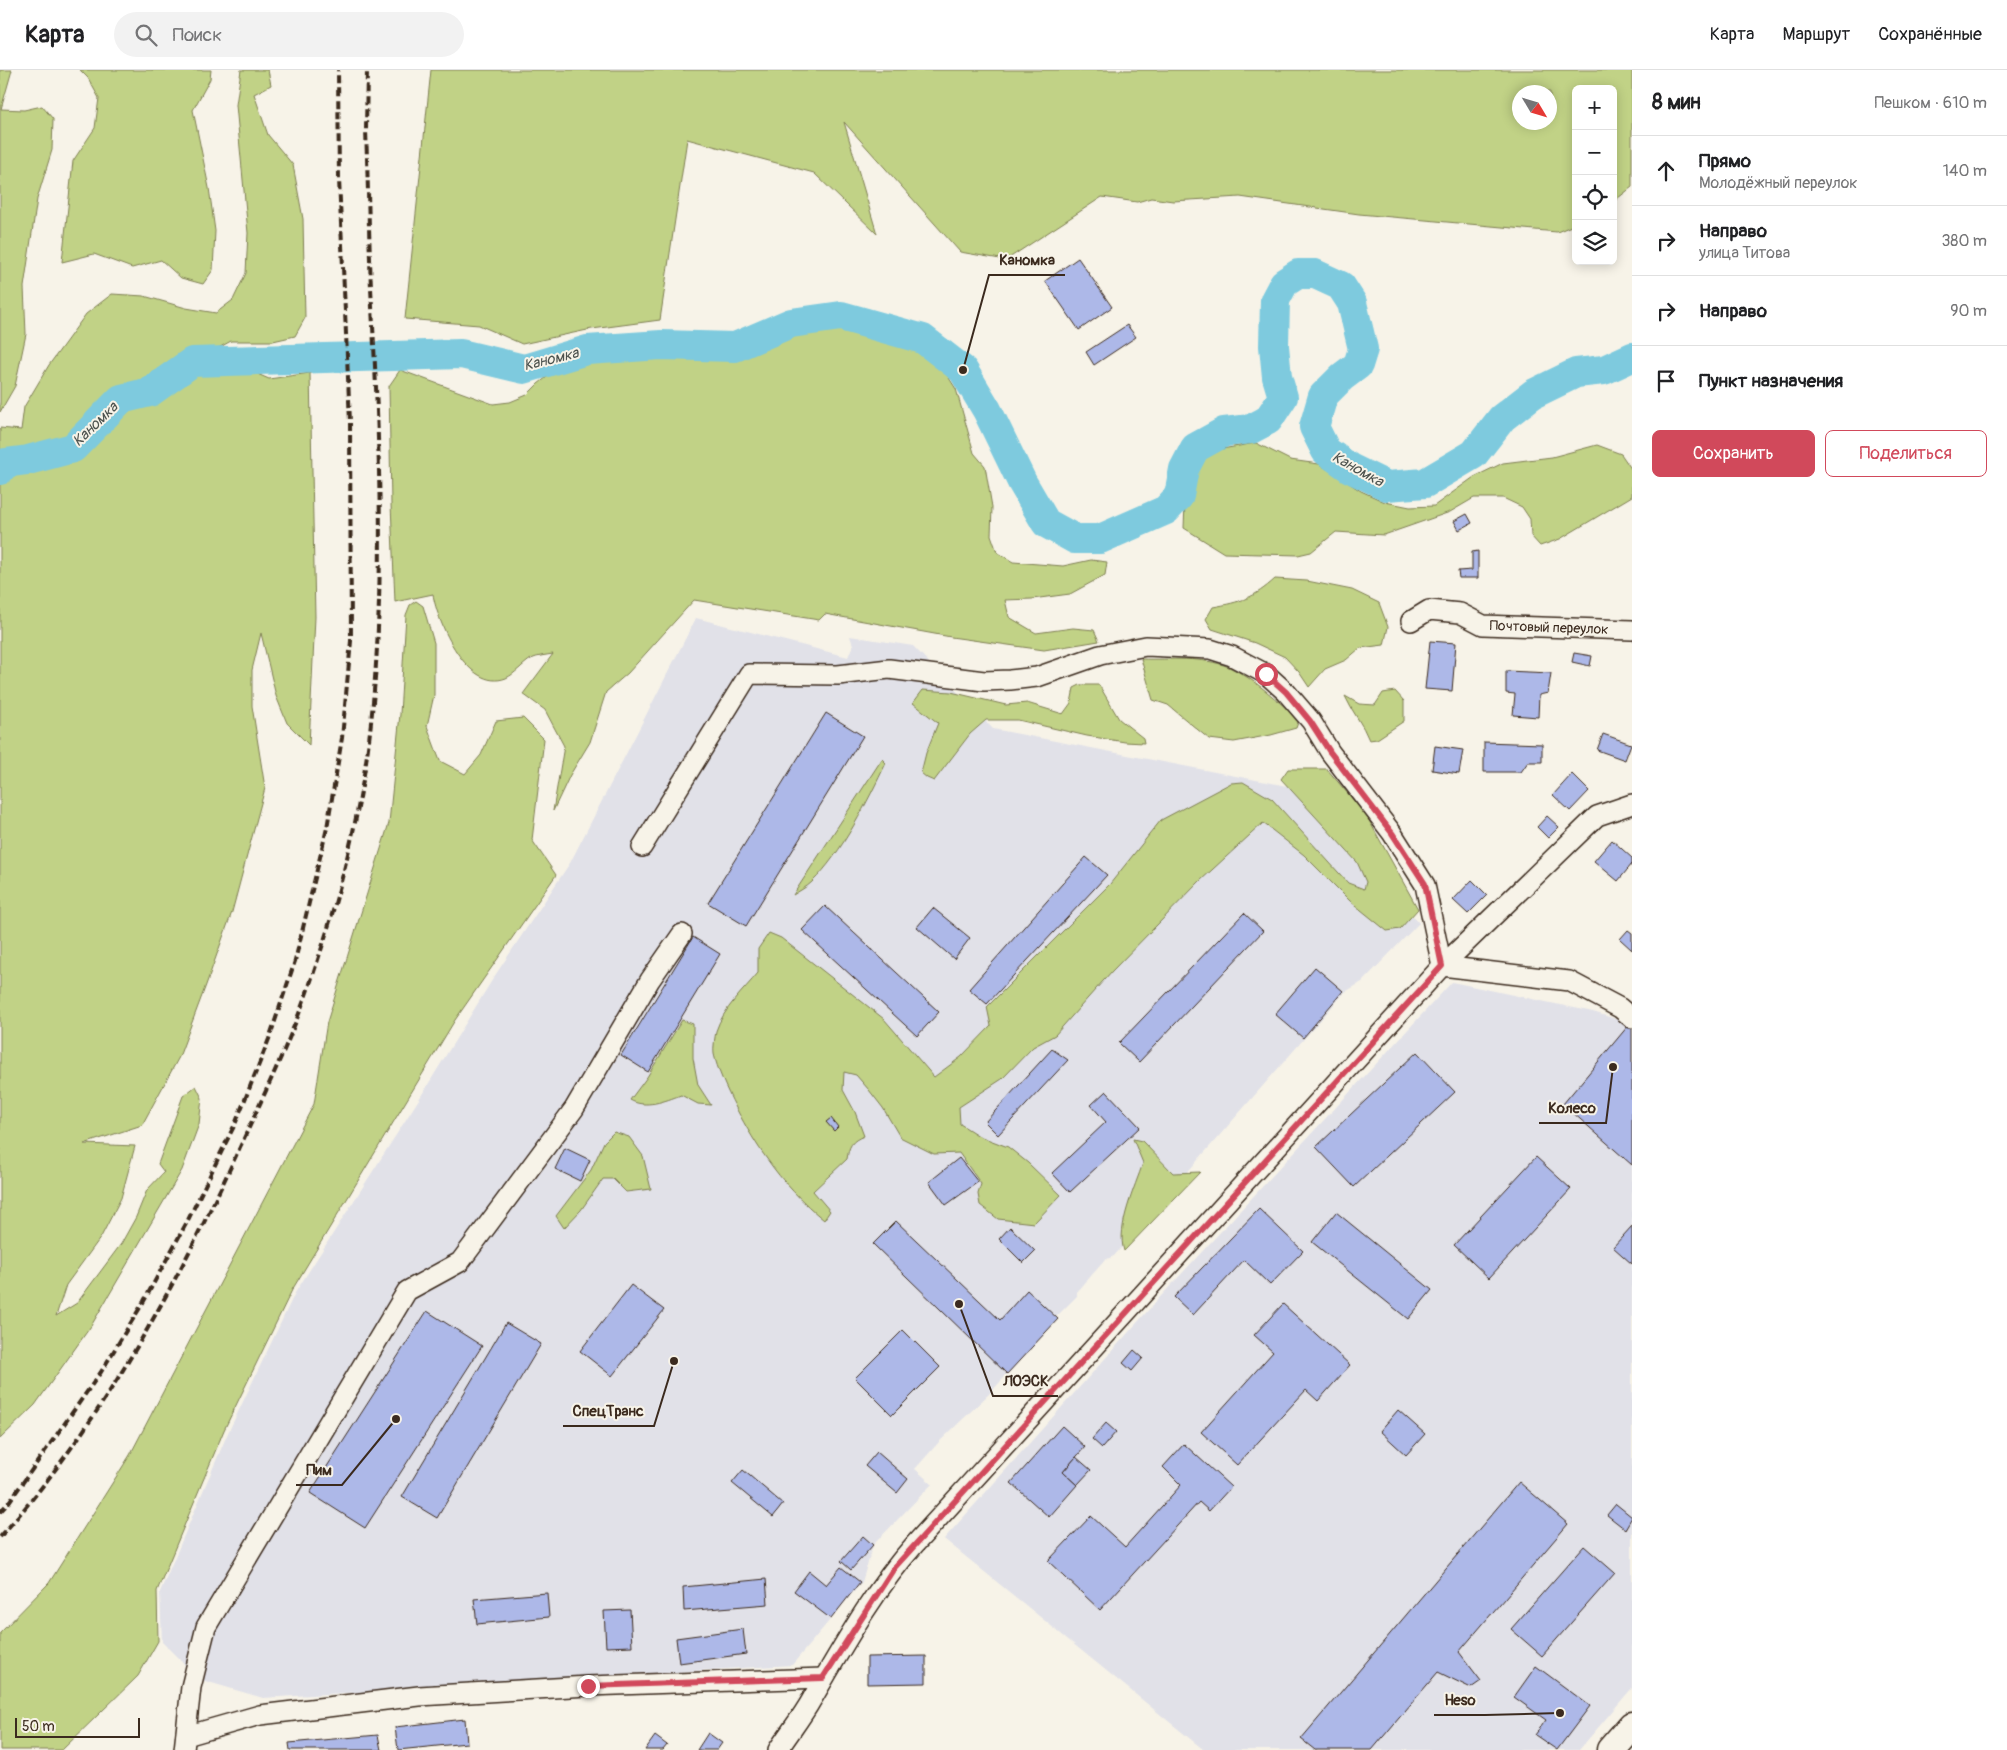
<!DOCTYPE html>
<html lang="ru">
<head>
<meta charset="utf-8">
<style>
  body { margin:0; font-family:Pangolin,sans-serif; background:#f2f2f2; color:#202124 }
  .controls { position:absolute; right:15px; top:15px; display:grid; overflow:hidden; border-radius:8px; box-shadow:0 2px 12px #0003 }
  .controls button { width:45px; height:45px; display:grid; place-items:center; padding:0; border:0; border-bottom:1px solid #e0e0e0; background:#fff; color:#202124; font:25px sans-serif }
  .compass { position:absolute; left:1512px; top:15px; width:45px; height:45px; border-radius:50%; background:#fff; box-shadow:0 2px 12px #0003; rotate:128deg }
  .scale { position:absolute; left:15px; bottom:12px; width:125px; box-sizing:border-box; padding-left:5px; border:2px solid #3b2a1e; border-top:0; font-size:14px; line-height:18px; white-space:nowrap; color:#3b2a1e; -webkit-text-stroke:4px #f7f3e8; paint-order:stroke }
  .stop { position:absolute; width:15px; height:15px; margin:-11px; border:4px solid #d1495b; border-radius:50%; background:#fff }
  .stop.end { background:#d1495b; border-color:#fff; box-shadow:0 1px 5px #0008 }
  .list { margin:0; padding:0; list-style:none }
  h2 { display:flex; justify-content:space-between; align-items:center; height:65px; margin:0; padding:0 20px; font-size:21px }
  h2 small { font-size:16px; font-weight:400; color:#757577 }
  .list li { display:grid; grid-template-columns:32px 1fr auto; gap:15px; align-items:center; box-sizing:border-box; height:70px; padding:0 20px; border-top:1px solid #e0e0e0 }
  .list b { display:block; font-size:19px; white-space:nowrap }
  .list p { margin:0; font-size:16px; white-space:nowrap; color:#757577 }
  .list em { font-size:16px; font-style:normal; color:#757577 }
  .actions { display:flex; gap:10px; padding:15px 20px }
  .actions a { flex:1; padding:11px 0; border:1px solid #d1495b; border-radius:8px; text-align:center; font-size:18px; color:#d1495b }
  .actions .main { background:#d1495b; color:#fff }
  .icon { flex:none; width:28px; height:28px; fill:none; stroke:currentColor; stroke-width:2; stroke-linecap:round; stroke-linejoin:round }
  .map { position:relative; flex:none; width:1632px; height:1680px; overflow:hidden }
  header { display:flex; align-items:center; gap:30px; box-sizing:border-box; height:70px; padding:0 25px; background:#fff; border-bottom:1px solid #e0e0e0 }
  header strong { font-size:24px }
  nav { display:flex; gap:28px; margin-inline-start:auto; font-size:18px }
  .search { width:350px; height:45px; background:#f2f2f2; display:flex; align-items:center; gap:12px; box-sizing:border-box; padding:0 18px; border-radius:28px; color:#757577; font-size:19px }
  main { display:flex }
  aside { flex:1; background:#fff }
  .map>svg:first-child { display:block }
  .built { fill:#e1e1e8 }
  .green { fill:#c1d286; stroke:#7e7e52; fill-rule:evenodd }
  .lines { fill:none; stroke-linecap:round; stroke-linejoin:round }
  .river { stroke:#7ecade; stroke-width:30 }
  .building { fill:#adb8e8; stroke:#3b2a1e }
  .street-casing { stroke:#3b2a1e; stroke-width:22 }
  .primary-casing { stroke:#3b2a1e; stroke-width:31 }
  .street { stroke:#f7f3e8; stroke-width:19 }
  .primary { stroke:#f7f3e8; stroke-width:28 }
  .rail { stroke:#3b2a1e; stroke-width:4; stroke-dasharray:8 4; stroke-linecap:butt }
  .route { stroke:#d1495b; stroke-width:6 }
  .labels { text-anchor:middle; stroke-width:4; stroke-linejoin:round; paint-order:stroke }
  .street-label { font-size:14px; fill:#3b2a1e; stroke:#f7f3e8 }
  .water-label { font-size:15px; font-style:italic; fill:#4c524e; stroke:#f7f3e8 }
  .leader { fill:none; stroke:#3b2a1e; stroke-width:2 }
  .callout-dot { fill:#3b2a1e; stroke:#f7f3e8; stroke-width:2 }
  .callout-label { font-size:15px; text-anchor:middle; font-weight:bold; fill:#3b2a1e; stroke:#f7f3e8; stroke-width:4; stroke-linejoin:round; paint-order:stroke }
</style>
</head>
<body>
<header>
<strong>Карта</strong>
<div class="search"><svg class="icon" aria-label="search" viewBox="0 0 24 24"><circle cx="10" cy="10" r="6"/><path d="M15 15l6 6"/></svg>Поиск</div>
<nav><a>Карта</a><a>Маршрут</a><a>Сохранённые</a></nav>
</header>
<main>
<div class="map">
<svg width="1632" height="1680" viewBox="0 0 1632 1680">
  <rect width="100%" height="100%" fill="#f7f3e8"/>
  <filter id="ink" filterUnits="userSpaceOnUse"><feTurbulence type="fractalNoise" baseFrequency=".02" numOctaves="2"/><feDisplacementMap in="SourceGraphic" scale="10" xChannelSelector="R" yChannelSelector="G"/><feConvolveMatrix kernelMatrix="1 2 1 2 8 2 1 2 1" color-interpolation-filters="sRGB"/></filter>
  <g filter="url(#ink)">
    <!-- built -->
    <g class="built">
      <path d="M696 548 848 587 853 575 850 566 913 576 993 659 1302 719 1419 853 1362 912 1345 922 1114 1186 1105 1190 1077 1222V1226L1056 1247 1058 1249 989 1324 939 1372 915 1399 932 1414 873 1475 862 1512 792 1595 263 1628 205 1611 194 1604 162 1572 160 1522 227 1365 295 1223 421 1026 494 907 570 793Z"/>
      <path d="M1452 912 1593 942 1632 954V1618L1579 1680H1204L944 1469 1161 1226Z"/>
    </g>
    <!-- green -->
    <g class="green">
      <path d="M0 0H12L1 39 24 40 42 36 53 49 52 80 37 129 24 217 26 264 15 316 0 342Z"/>
      <path d="M80 0H211L210 9 193 40 209 118 215 161 213 200 203 214 181 208 161 190 132 198 94 184 62 192 73 91 95 58 99 28 88 8Z"/>
      <path d="M241 0H268L271 15 254 24 268 65 293 95 303 149 305 248 295 266 273 271H231L193 292 248 300 269 309 310 303 315 547 309 675 287 653 276 626 261 563 252 600V636L265 718 232 842 206 915 179 987 142 1055 84 1074 135 1076 121 1128 101 1167 66 1215 56 1246 77 1233 121 1174 136 1147 147 1120 164 1102 158 1094 183 1026 196 1016 202 1028 199 1054 182 1100 91 1256 35 1335 0 1369V358L21 360 24 337 49 295 86 244 112 224 144 226 186 238 216 243 233 230 246 203 248 163 236 35Z"/>
      <path d="M431 0H1632V117L1613 132V19H1576V154L1557 162 1359 144 1240 127 1173 131 1151 128 1137 132 1102 127 1006 190 960 182 844 52 877 164 814 103 687 69 660 250 592 259 522 274 479 255 405 249ZM1520 22H1550V52H1520Z"/>
      <path d="M818 253 860 257 899 268 937 289 956 319 974 383 985 396 992 437 991 465 997 482 1013 492 1063 496 1091 490 1107 492 1105 505 1070 524 1032 529 1005 530 1009 547 1036 563 1073 558 1094 560 1099 571 1044 580 951 567 825 544 819 550 694 530 628 603 606 622 590 672 570 705 553 741 564 676 545 640 523 624 553 584C547 585 537 586 531 589 523 594 515 604 506 608 468 623 437 552 433 524L395 532 391 434 389 316 400 300 493 334 510 332 527 325 538 314 565 293 599 284 745 280 758 277 798 254Z"/>
      <path d="M1256 373 1290 390 1319 394 1361 421 1385 432 1410 437 1434 436 1474 407 1503 393 1552 387 1597 375 1621 384 1632 400V426L1560 469 1540 476 1531 466 1530 449 1522 437 1503 428H1474L1450 442 1384 465 1336 462 1311 482 1298 485 1224 483 1184 458 1185 433 1183 409 1205 382Z"/>
      <path d="M1275 509 1307 511 1352 520 1379 533 1388 557 1384 575 1360 578 1346 590 1325 599 1309 617 1299 602 1285 587 1255 573 1212 559 1206 549 1213 537C1241 532 1254 528 1275 509Z"/>
      <path d="M416 531 423 536 434 573V625L427 656 440 691 465 704 481 685 496 651 523 648 544 669 532 770 556 805 455 950 292 1220 224 1360 157 1521 158 1571 138 1606 62 1680H0V1563L49 1513 130 1385 314 1034 327 952 389 753 400 644 406 545 410 535Z"/>
      <path d="M1141 589C1170 590 1202 586 1229 597 1255 609 1278 631 1299 650L1296 658 1271 665 1234 672 1209 669 1168 635 1153 630Z"/>
      <path d="M1080 615H1099L1119 649 1143 668 1144 673 1125 672 1087 666 1018 650H986L970 664 934 711 927 708 921 703 926 683 938 653 913 633 923 620 951 622 1006 635 1027 633 1063 644 1071 633 1074 618Z"/>
      <path d="M1395 621 1404 631V651L1377 669 1369 670C1363 654 1352 642 1345 626L1359 634 1375 635 1383 623Z"/>
      <path d="M882 689 886 693C869 729 841 785 812 812 807 817 799 821 793 825Z"/>
      <path d="M1288 699H1327L1366 745 1418 839 1400 859 1387 861 1350 831 1304 785 1263 753 1200 811 1112 901 1055 965 1033 977 1002 1009 959 1037 960 1054 979 1066 1008 1077 1028 1093 1061 1125 1034 1153 998 1149 980 1135 978 1124 981 1114 959 1083 934 1084 900 1067 883 1038 869 1020 856 1005 844 1002 843 1020 855 1042 864 1066C851 1071 849 1076 847 1089L813 1121 830 1141 824 1150C803 1133 782 1111 767 1089 749 1065 720 1012 714 984 713 978 715 967 716 961 723 939 744 920 758 903V879L769 863 781 868 884 949 934 1007 961 987 991 956 987 937 1110 814 1161 750 1231 713 1243 712 1272 729 1348 813 1364 819 1366 812 1357 792 1281 709Z"/>
      <path d="M682 950 693 954V988L698 1015 711 1035 698 1034 681 1025C665 1031 645 1039 630 1030L647 1007Z"/>
      <path d="M614 1062 629 1067 643 1086 651 1119 626 1122 613 1109H603L581 1140 564 1158 556 1146 591 1100 604 1072Z"/>
      <path d="M1133 1069 1142 1071 1173 1103 1200 1102 1124 1181C1116 1157 1135 1117 1143 1093Z"/>
    </g>
    <g class="lines">
      <!-- river -->
      <path class="river" d="M0 400 5 393 28 390 73 378 121 329 150 322 192 292 461 284 524 299 587 280 661 275 735 277 791 253 841 246 923 269 963 300 987 340 1022 412 1046 453 1075 469H1100L1166 440 1179 426 1184 399 1195 378 1224 362 1251 359 1268 350 1283 327 1277 307 1274 276 1275 230 1284 213 1298 204H1315L1341 216 1352 233 1363 279 1358 295 1342 307 1323 326 1314 357 1326 381 1350 398 1387 416 1425 413 1474 384 1502 348 1533 324 1576 303 1604 300 1632 287"/>
    </g>
    <!-- building -->
    <g class="building">
      <path d="M1078 188 1112 237 1079 260 1045 211Z"/>
      <path d="M1127 255 1136 267 1094 295 1086 282Z"/>
      <path d="M1467 444 1472 453 1459 460 1454 451Z"/>
      <path d="M1478 481V508H1459L1458 501 1472 500V482Z"/>
      <path d="M1430 571 1456 573 1452 621 1425 619Z"/>
      <path d="M1574 583 1592 586 1590 596 1572 592Z"/>
      <path d="M1506 601 1551 603 1548 623 1539 625 1538 647 1513 645 1515 624 1506 623Z"/>
      <path d="M826 643 863 666 746 856 708 833Z"/>
      <path d="M1603 664 1631 674 1625 690 1597 680Z"/>
      <path d="M1484 672 1542 674V692H1528L1521 702H1484Z"/>
      <path d="M1435 676 1463 680 1459 704 1432 700Z"/>
      <path d="M1572 704 1589 721 1570 741 1553 725Z"/>
      <path d="M1547 746 1559 757 1548 768 1537 757Z"/>
      <path d="M1612 770 1632 788V794L1618 811 1594 791Z"/>
      <path d="M1086 787 1107 805 987 934 969 919Z"/>
      <path d="M1472 810 1487 825 1468 844 1453 830Z"/>
      <path d="M825 836 939 942 917 966 802 860Z"/>
      <path d="M933 838 970 868 954 889 917 857Z"/>
      <path d="M1244 843 1263 861 1139 992 1119 973Z"/>
      <path d="M1628 860 1632 863V880L1620 869Z"/>
      <path d="M693 867 720 884 648 1002 621 985Z"/>
      <path d="M1315 897 1343 921 1303 968 1275 944Z"/>
      <path d="M1628 956 1632 959V1095L1563 1034Z"/>
      <path d="M1052 979 1068 990 998 1065 985 1052Z"/>
      <path d="M1417 982 1455 1022 1354 1117 1316 1077Z"/>
      <path d="M1106 1021 1140 1057 1070 1122 1052 1103 1106 1052 1091 1035Z"/>
      <path d="M831 1048 838 1057 834 1061 826 1052Z"/>
      <path d="M565 1078 590 1090 580 1111 555 1099Z"/>
      <path d="M1536 1087 1571 1119 1489 1208 1454 1175Z"/>
      <path d="M959 1088 978 1112 946 1135 929 1112Z"/>
      <path d="M1259 1139 1303 1181 1270 1215 1244 1190 1193 1245 1174 1227Z"/>
      <path d="M1336 1142 1432 1220 1408 1249 1312 1172Z"/>
      <path d="M896 1151 1000 1250 1027 1220 1058 1249 1007 1304 873 1174Z"/>
      <path d="M1632 1156V1194L1613 1177Z"/>
      <path d="M1010 1157 1035 1181 1023 1193 999 1169Z"/>
      <path d="M631 1215 664 1240 612 1306 580 1281Z"/>
      <path d="M1283 1234 1350 1295 1318 1331 1306 1320 1237 1395 1201 1362 1273 1282 1254 1265Z"/>
      <path d="M427 1241 482 1276 365 1458 310 1423Z"/>
      <path d="M506 1253 541 1274 437 1448 402 1427Z"/>
      <path d="M903 1260 940 1297 892 1345 855 1308Z"/>
      <path d="M1134 1280 1143 1288 1132 1301 1123 1293Z"/>
      <path d="M1398 1340 1425 1364 1406 1385 1380 1361Z"/>
      <path d="M1106 1353 1116 1362 1102 1378 1092 1369Z"/>
      <path d="M1062 1356 1085 1377 1063 1402 1077 1415 1049 1447 1011 1413Z"/>
      <path d="M1184 1374 1231 1417 1209 1441 1199 1432 1100 1540 1048 1491 1091 1446 1125 1477 1181 1415 1163 1397Z"/>
      <path d="M877 1382 908 1409 897 1423 865 1396Z"/>
      <path d="M1076 1387 1091 1400 1077 1415 1063 1402Z"/>
      <path d="M743 1400 783 1434 773 1447 732 1413Z"/>
      <path d="M1519 1412 1568 1454 1459 1582 1481 1611 1471 1618 1438 1602 1372 1680H1315L1301 1669Z"/>
      <path d="M1616 1434 1632 1447 1625 1459 1607 1445Z"/>
      <path d="M863 1466 873 1475 851 1500 841 1491Z"/>
      <path d="M1584 1476 1615 1503 1542 1586 1511 1559Z"/>
      <path d="M841 1497 860 1512 831 1549 794 1521 809 1501 826 1515Z"/>
      <path d="M766 1509 768 1534 684 1541 683 1517Z"/>
      <path d="M547 1523 549 1547 477 1554 474 1529Z"/>
      <path d="M630 1540 632 1576 606 1577 604 1541Z"/>
      <path d="M743 1559 746 1584 679 1593 676 1568Z"/>
      <path d="M926 1586V1613L867 1614V1587Z"/>
      <path d="M1536 1596 1590 1636 1557 1680 1535 1665 1546 1650 1514 1627Z"/>
      <path d="M465 1649 467 1673 398 1680 395 1657Z"/>
      <path d="M708 1663 722 1673 717 1680H697Z"/>
      <path d="M378 1665 381 1680H290L289 1673Z"/>
      <path d="M655 1666 667 1675 663 1680H645Z"/>
    </g>
    <g class="lines">
      <defs>
        <g id="street">
          <path d="M1411 551 1429 540 1460 543 1483 555 1632 560"/>
          <path d="M642 777 749 604 838 605 889 599 984 611 1010 610 1037 607 1100 585 1146 576 1210 579 1232 586 1266 604 1286 622 1311 651 1330 682 1392 763 1425 815 1442 896"/>
          <path d="M1442 896 1569 911 1620 938 1632 948"/>
          <path d="M186 1666 260 1645 419 1626 588 1616 823 1608"/>
          <path d="M184 1680 191 1617 206 1557 407 1221 460 1192 574 1039 650 910 682 864"/>
          <path d="M778 1680C789 1663 802 1647 812 1629 843 1576 874 1520 915 1474L1442 896 1597 746 1632 734"/>
        </g>
        <path id="primary" d="M1611 1680 1632 1656"/>
      </defs>
      <!-- street casing -->
      <use href="#street" class="street-casing"/>
      <!-- primary casing -->
      <use href="#primary" class="primary-casing"/>
      <!-- street -->
      <use href="#street" class="street"/>
      <!-- primary -->
      <use href="#primary" class="primary"/>
      <!-- rail -->
      <g class="rail">
        <path d="M0 1442 9 1432 101 1302 144 1231 187 1152 236 1052 269 969 295 891 327 758 342 668 351 571 350 352 339 109 338 0"/>
        <path d="M0 1467C102 1353 176 1216 240 1077 263 1027 287 977 306 925 335 843 358 756 369 670 387 519 379 369 371 218 369 166 368 113 366 60L367 0"/>
      </g>
    </g>
  </g>
  <g class="lines" filter="url(#ink)">
    <!-- route -->
    <path class="route" d="M588 1616 823 1608 894 1498 1442 896 1425 814 1392 763 1330 682 1310 651 1286 622 1266 604"/>
  </g>
  <g class="labels">
    <!-- street labels -->
    <g class="street-label">
      <text transform="translate(1549 557) rotate(2)" y="5">Почтовый переулок</text>
    </g>
    <!-- water labels -->
    <g class="water-label">
      <text transform="translate(551 289) rotate(-14)" y="5">Каномка</text>
      <text transform="translate(95 354) rotate(-44)" y="5">Каномка</text>
      <text transform="translate(1358 399) rotate(29)" y="5">Каномка</text>
    </g>
  </g>
  <!-- callouts -->
  <path class="leader" d="M963 300L989 205H1065M1613 997L1606 1053H1539M959 1234L993 1326H1058M674 1291L654 1356H563M396 1349L342 1415H296M1560 1643L1485 1645H1434"/>
  <g class="callout-dot">
    <circle cx="963" cy="300" r="5"/>
    <circle cx="1613" cy="997" r="5"/>
    <circle cx="959" cy="1234" r="5"/>
    <circle cx="674" cy="1291" r="5"/>
    <circle cx="396" cy="1349" r="5"/>
    <circle cx="1560" cy="1643" r="5"/>
  </g>
  <g class="callout-label">
    <text x="1027" y="195">Каномка</text>
    <text x="1572" y="1043">Колесо</text>
    <text x="1026" y="1316">ЛОЭСК</text>
    <text x="608" y="1346">СпецТранс</text>
    <text x="319" y="1405">Пим</text>
    <text x="1460" y="1635">Heso</text>
  </g>
</svg>
<div class="controls">
<button>+</button>
<button>−</button>
<button><svg class="icon" aria-label="locate" viewBox="0 0 24 24"><circle cx="12" cy="12" r="6"/><path d="M12 2v4M12 18v4M2 12h4M18 12h4"/></svg></button>
<button><svg class="icon" aria-label="layers" viewBox="0 0 24 24"><path d="M12 4l9 5-9 5-9-5zM3 14l9 5 9-5"/></svg></button>
</div>
<svg class="compass" viewBox="-18 -18 36 36"><path d="M0-13l5 13h-10z" fill="#e53935"/><path d="M0 13l5-13h-10z" fill="#757577"/></svg>
<div class="scale">50 m</div>
<div class="stop" style="left:1266px;top:604px"></div>
<div class="stop end" style="left:588px;top:1616px"></div>
</div>
<aside>
<h2>8 мин<small>Пешком · 610 m</small></h2>
<ul class="list">
<li><svg class="icon" aria-label="ahead" viewBox="0 0 24 24"><path d="M12 20V5M6 11l6-6 6 6"/></svg><div><b>Прямо</b><p>Молодёжный переулок</p></div><em>140 m</em></li>
<li><svg class="icon" aria-label="right" viewBox="0 0 24 24"><path d="M7 20v-9h11M14 6l5 5-5 5"/></svg><div><b>Направо</b><p>улица Титова</p></div><em>380 m</em></li>
<li><svg class="icon" aria-label="right" viewBox="0 0 24 24"><path d="M7 20v-9h11M14 6l5 5-5 5"/></svg><div><b>Направо</b></div><em>90 m</em></li>
<li><svg class="icon" aria-label="arrive" viewBox="0 0 24 24"><path d="M6 21V4h12l-3 4 3 4H6"/></svg><div><b>Пункт назначения</b></div></li>
</ul>
<div class="actions"><a class="main">Сохранить</a><a>Поделиться</a></div>
</aside>
</main>
</body>
</html>
